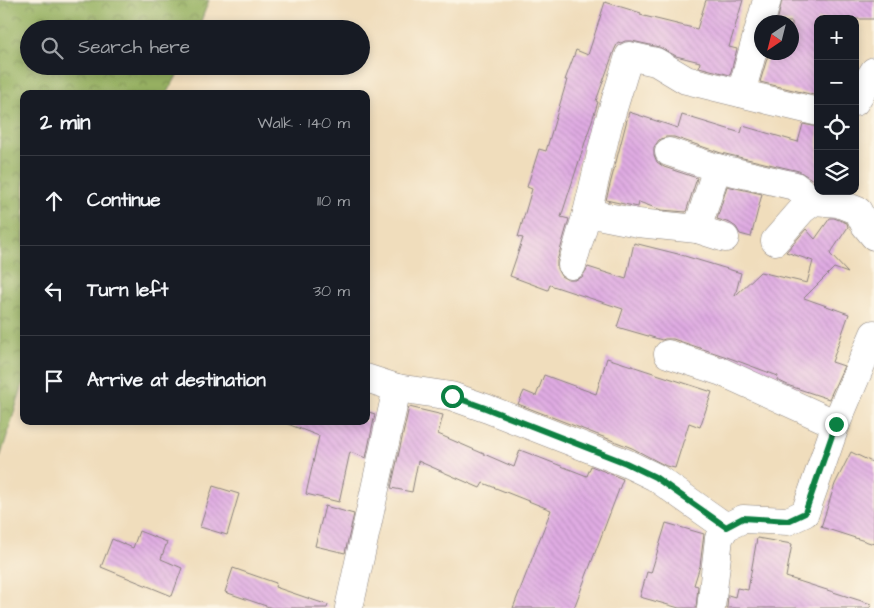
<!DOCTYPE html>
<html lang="en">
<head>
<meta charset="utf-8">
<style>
  body { margin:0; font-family:"Architects Daughter",sans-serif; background:#242831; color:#f1f3f6 }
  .controls { position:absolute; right:15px; top:15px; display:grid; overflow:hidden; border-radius:10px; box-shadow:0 2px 8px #0003 }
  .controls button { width:45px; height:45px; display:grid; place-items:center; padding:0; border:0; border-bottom:1px solid #363941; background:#171b24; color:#f1f3f6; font:25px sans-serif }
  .compass { position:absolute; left:754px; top:15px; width:45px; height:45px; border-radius:50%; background:#171b24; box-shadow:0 2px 8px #0003; rotate:215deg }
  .stop { position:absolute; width:15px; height:15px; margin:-11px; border:4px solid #0b8043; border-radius:50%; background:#fff }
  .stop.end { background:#0b8043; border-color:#fff; box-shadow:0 1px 5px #0008 }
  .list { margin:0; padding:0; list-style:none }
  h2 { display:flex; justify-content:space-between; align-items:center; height:65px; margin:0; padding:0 20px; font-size:21px }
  h2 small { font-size:16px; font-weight:400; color:#9ea1a6 }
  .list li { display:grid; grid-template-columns:32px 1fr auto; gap:15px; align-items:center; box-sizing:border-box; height:90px; padding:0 20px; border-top:1px solid #363941 }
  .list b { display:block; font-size:19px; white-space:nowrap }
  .list em { font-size:16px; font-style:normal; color:#9ea1a6 }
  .icon { flex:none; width:28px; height:28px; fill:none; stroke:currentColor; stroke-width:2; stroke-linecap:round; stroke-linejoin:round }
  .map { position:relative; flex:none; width:874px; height:608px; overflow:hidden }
  .search { position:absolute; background:#171b24; box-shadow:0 2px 8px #0003; left:20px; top:20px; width:350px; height:55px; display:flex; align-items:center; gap:12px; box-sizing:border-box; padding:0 18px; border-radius:28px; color:#9ea1a6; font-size:19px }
  .panel { position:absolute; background:#171b24; box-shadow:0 2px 8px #0003; left:20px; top:90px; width:350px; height:335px; border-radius:10px }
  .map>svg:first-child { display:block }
  .forest { fill:url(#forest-crowns); stroke:#5d6a4f }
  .building { fill:url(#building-back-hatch) }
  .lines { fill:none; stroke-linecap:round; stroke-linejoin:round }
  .street-casing { stroke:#89807c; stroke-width:29 }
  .street { stroke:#fff; stroke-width:28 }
  .route { stroke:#0b8043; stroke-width:6 }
</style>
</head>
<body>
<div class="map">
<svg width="874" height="608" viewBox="0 0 874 608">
  <defs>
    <pattern id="forest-crowns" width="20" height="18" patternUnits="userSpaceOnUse" patternTransform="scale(1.25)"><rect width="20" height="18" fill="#98b263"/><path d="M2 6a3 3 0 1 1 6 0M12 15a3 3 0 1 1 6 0" fill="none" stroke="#7c9053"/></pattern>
    <pattern id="building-back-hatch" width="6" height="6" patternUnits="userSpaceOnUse" patternTransform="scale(1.25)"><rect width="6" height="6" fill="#dfabe2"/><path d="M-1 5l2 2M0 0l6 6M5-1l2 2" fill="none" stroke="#bf93c3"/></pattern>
  </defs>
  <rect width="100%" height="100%" fill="#fcf5e5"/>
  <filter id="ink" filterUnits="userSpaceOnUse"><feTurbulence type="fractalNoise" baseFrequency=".02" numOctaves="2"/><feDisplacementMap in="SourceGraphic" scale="10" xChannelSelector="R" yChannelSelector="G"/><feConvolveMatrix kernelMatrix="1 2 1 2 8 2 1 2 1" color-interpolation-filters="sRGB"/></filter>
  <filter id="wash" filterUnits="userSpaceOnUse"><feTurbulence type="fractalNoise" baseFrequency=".0096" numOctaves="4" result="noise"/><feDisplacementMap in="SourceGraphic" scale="20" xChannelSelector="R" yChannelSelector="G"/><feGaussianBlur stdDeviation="1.12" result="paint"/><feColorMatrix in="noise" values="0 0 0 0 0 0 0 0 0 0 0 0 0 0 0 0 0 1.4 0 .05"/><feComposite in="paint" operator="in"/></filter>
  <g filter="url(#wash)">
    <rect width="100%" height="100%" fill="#f0ddbc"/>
    <!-- forest -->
    <path class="forest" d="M0 0H209L198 29H29V66H182L167 94H24V381L0 458Z"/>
    <g id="blocks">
      <!-- building -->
      <g class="building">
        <path d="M706 0H743L729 47 737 49 730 75 699 67 700 62 676 56 659 47 632 41H625L621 43 618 42 614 51 596 101 598 102 561 217 569 219 557 261V269L561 276 568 280H575L582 277 588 267 626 279 634 243 678 254 741 273 735 296 760 272 807 283 813 261 786 252 806 229 815 239 830 218H834L847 223 848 227 830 254 848 273 834 268 804 298 849 314 832 362 844 366 829 399 790 386 777 380 778 376 727 357 673 339H665L662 340 617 327 623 309 550 285 548 290 510 276 523 238 518 237 532 189 527 187 539 149 546 151 567 80H565L576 50 588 55 605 2 641 13 640 15 697 29Z"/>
        <path d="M782 0H874V19H818V96L760 82 769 52H792V22H777Z"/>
        <path d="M629 112 678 128 682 115 741 133 743 126 798 142 803 124 818 127V183L799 171 721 153 674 137H666L659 140 654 147V155L657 162 664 167 697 178 686 212 661 210 639 202 638 207 606 200Z"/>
        <path d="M727 186 762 194 751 237 740 234 736 227 730 223 717 219Z"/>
        <path d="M607 358 712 392 700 427 689 423 675 468 666 466 632 448 518 404 524 391 536 396 544 375 596 394Z"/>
        <path d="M409 407 443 415 438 434 514 467 520 450 587 476 591 466 623 479 574 608H513L551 510 483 483 480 488 418 461 412 492 391 488Z"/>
        <path d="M366 411 375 414 366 458 350 452 339 502 306 494 319 436 285 423V421H366Z"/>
        <path d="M851 452 874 463V544L821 527 835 484Z"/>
        <path d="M213 486 239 494 227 535 200 527Z"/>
        <path d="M325 506 354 514 345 553 315 546Z"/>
        <path d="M666 523 704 534 700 566 694 585 698 586 696 608H679L640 597 647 572 651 573Z"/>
        <path d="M139 531 167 542 161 559 182 568 172 596 101 567 112 539 133 548Z"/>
        <path d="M757 538 792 544 786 577 871 604 870 608H727L728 595 735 597 737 588 748 590Z"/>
        <path d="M233 568 276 583 275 587 328 605 327 608H272L225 592Z"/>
      </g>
    </g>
  </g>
  <g filter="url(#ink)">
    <use href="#blocks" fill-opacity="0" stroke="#89807c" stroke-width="1"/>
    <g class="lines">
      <defs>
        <g id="street">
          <path d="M741 93 767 0"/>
          <path d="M855 102 874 71"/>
          <path d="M669 152 717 168 795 186 814 201"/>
          <path d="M587 213 638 223 697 229 717 168"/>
          <path d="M697 229 725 238"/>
          <path d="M775 241 802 210 814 201 838 203 858 211 865 225 874 236"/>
          <path d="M572 265 587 213 608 125 629 56 656 62 686 80 818 112"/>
          <path d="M668 354 722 372 836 424"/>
          <path d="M366 378 397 388 451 396 488 409 626 463 655 477 726 527"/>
          <path d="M349 608 397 388"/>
          <path d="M711 608 719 538 726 527 743 519 788 521 805 513 836 424 874 334"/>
        </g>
      </defs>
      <!-- street casing -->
      <use href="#street" class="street-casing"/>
      <!-- street -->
      <use href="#street" class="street"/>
    </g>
  </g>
  <g class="lines" filter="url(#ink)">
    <!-- route -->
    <path class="route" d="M452 396 488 409 626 463 655 477 726 527 743 518 788 521 805 513 836 424"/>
  </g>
</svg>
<div class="controls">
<button>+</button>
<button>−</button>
<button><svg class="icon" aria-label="locate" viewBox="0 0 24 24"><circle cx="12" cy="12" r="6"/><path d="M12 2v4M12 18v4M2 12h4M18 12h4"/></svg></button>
<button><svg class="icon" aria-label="layers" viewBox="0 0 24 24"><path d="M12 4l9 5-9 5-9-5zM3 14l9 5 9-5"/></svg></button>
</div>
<svg class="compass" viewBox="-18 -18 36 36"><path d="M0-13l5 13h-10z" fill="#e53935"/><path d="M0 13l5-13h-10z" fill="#9ea1a6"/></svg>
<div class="stop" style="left:452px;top:396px"></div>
<div class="stop end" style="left:836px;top:424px"></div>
<div class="search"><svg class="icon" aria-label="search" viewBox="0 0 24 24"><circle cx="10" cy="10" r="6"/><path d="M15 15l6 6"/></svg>Search here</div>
<section class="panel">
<h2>2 min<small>Walk · 140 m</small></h2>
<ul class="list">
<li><svg class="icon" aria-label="ahead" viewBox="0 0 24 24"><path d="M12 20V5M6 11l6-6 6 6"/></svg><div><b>Continue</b></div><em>110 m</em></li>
<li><svg class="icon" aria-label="left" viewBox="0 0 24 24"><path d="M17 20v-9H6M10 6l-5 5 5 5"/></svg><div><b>Turn left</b></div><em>30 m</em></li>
<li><svg class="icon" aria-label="arrive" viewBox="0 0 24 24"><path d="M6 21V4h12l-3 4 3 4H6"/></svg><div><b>Arrive at destination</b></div></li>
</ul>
</section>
</div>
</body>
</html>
